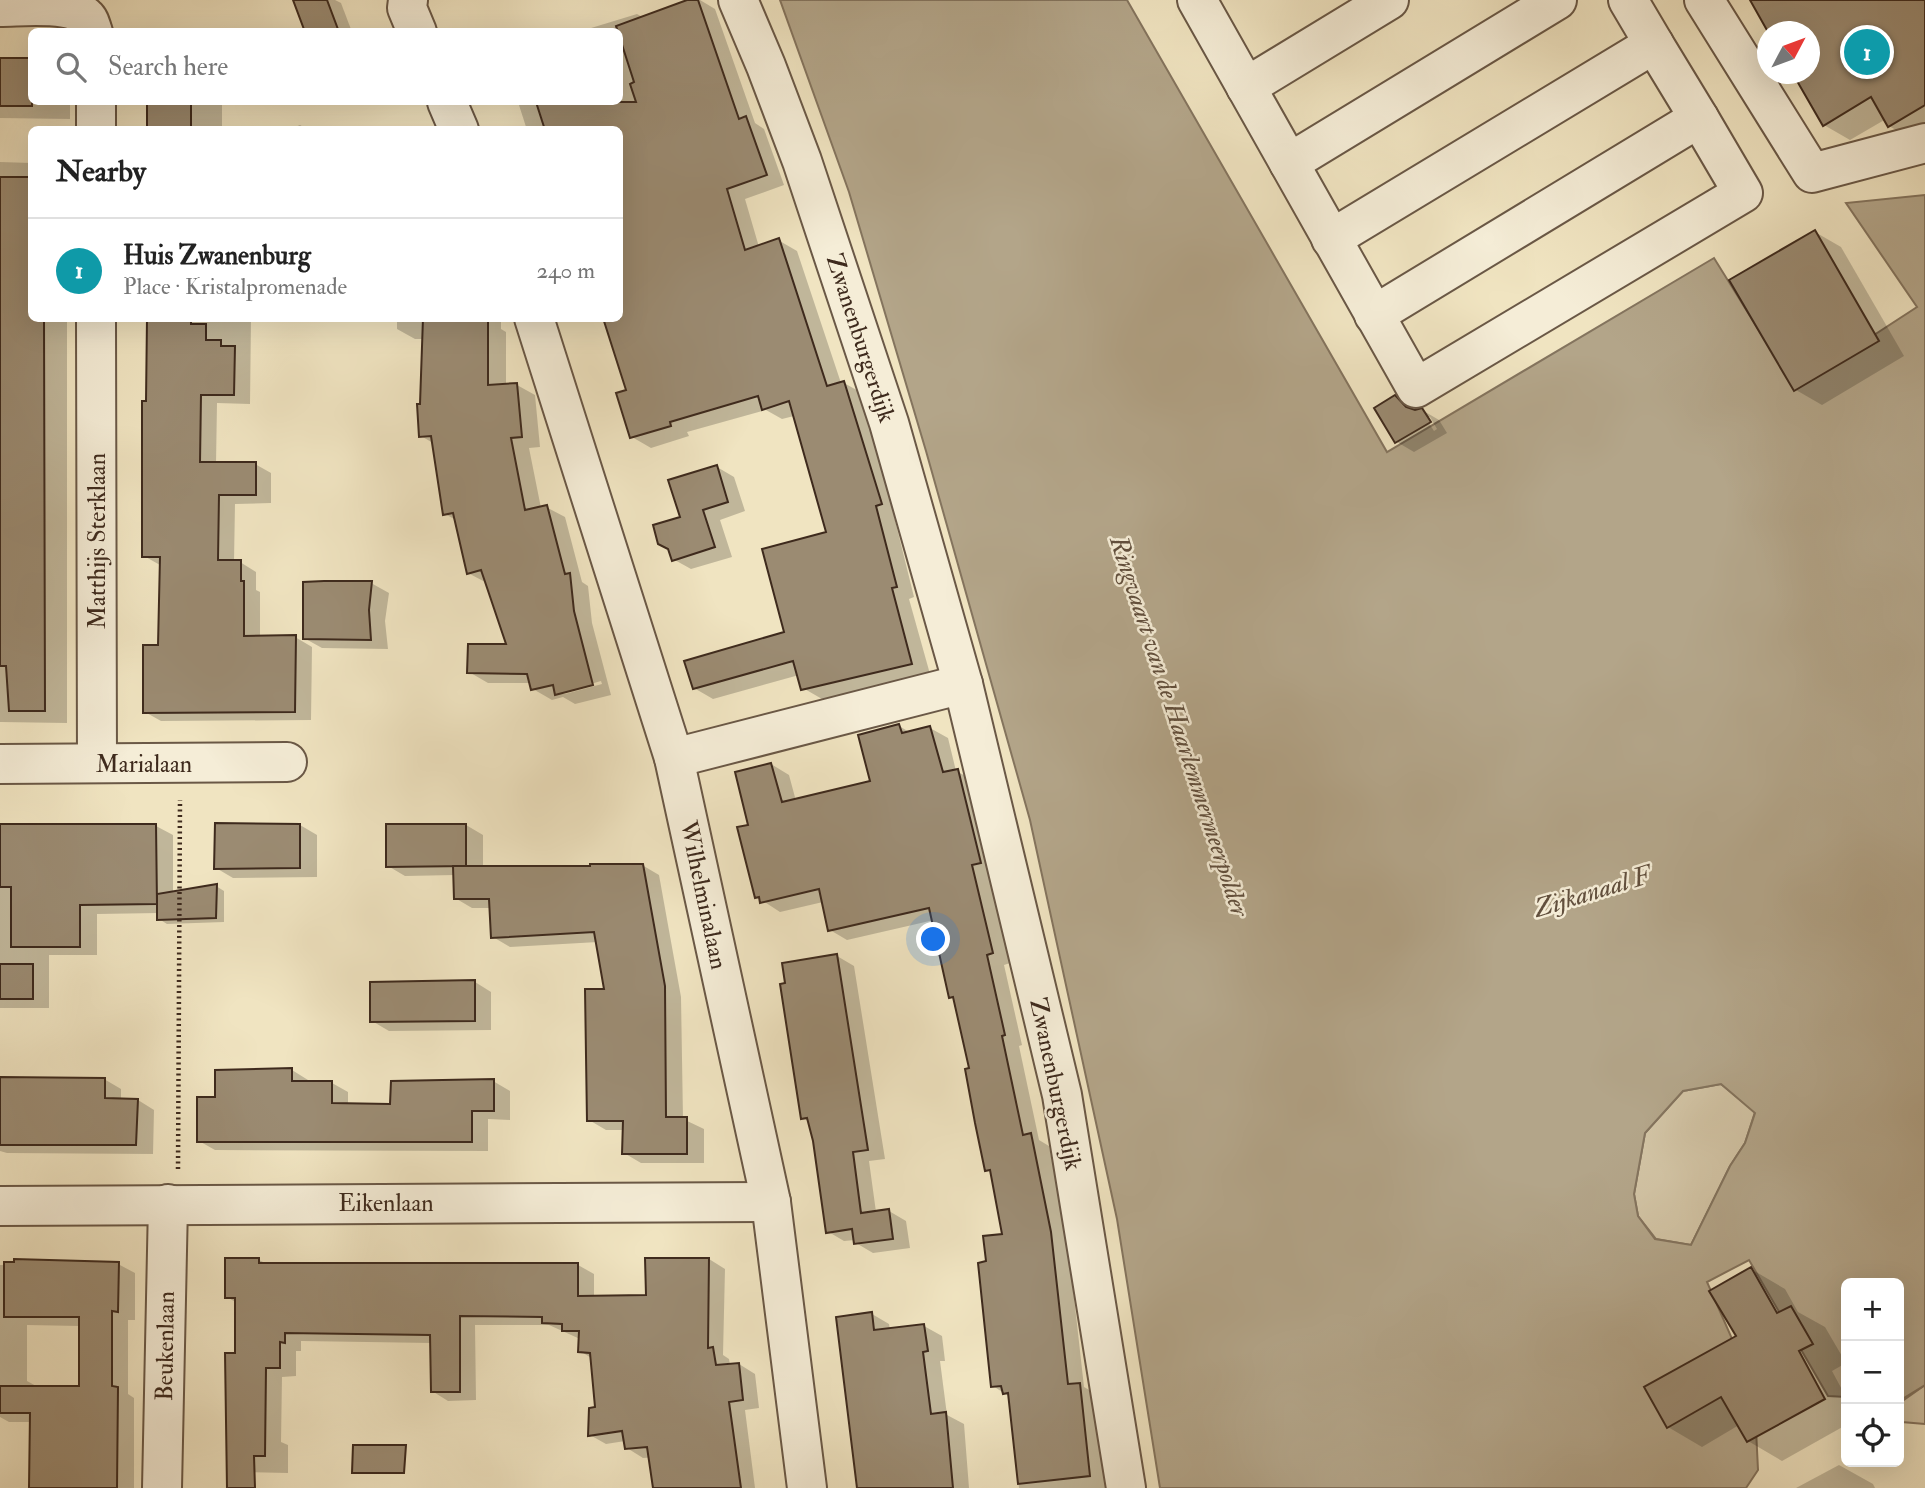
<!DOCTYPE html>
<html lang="en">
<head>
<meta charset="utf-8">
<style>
  body { margin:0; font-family:"IM FELL Double Pica",serif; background:#f6f6f6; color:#222 }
  .controls { position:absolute; right:21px; bottom:21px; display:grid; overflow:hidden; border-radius:10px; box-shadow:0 7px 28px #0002 }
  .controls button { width:63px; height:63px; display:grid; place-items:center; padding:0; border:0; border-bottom:2px solid #e0e0e0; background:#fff; color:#222; font:35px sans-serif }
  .compass { position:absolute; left:1757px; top:21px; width:63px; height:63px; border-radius:50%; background:#fff; box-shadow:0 7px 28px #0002; rotate:49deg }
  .you { position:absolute; left:934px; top:940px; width:24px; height:24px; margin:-18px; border:5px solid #fff; border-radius:50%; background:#1a73e8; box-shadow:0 0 0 10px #1a73e833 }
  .badge { display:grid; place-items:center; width:46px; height:46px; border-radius:50%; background:#0f766e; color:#fff; font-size:23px; font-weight:700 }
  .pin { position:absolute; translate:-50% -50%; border:4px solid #fff; box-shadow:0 2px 7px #0006 }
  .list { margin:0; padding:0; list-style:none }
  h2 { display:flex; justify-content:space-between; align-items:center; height:91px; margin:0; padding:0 28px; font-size:30px }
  h2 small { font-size:23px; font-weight:400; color:#767676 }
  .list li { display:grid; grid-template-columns:46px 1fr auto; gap:21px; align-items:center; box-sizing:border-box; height:105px; padding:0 28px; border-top:2px solid #e0e0e0 }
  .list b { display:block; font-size:26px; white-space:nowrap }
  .list p { margin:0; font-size:23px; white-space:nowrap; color:#767676 }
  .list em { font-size:23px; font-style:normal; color:#767676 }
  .icon { flex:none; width:38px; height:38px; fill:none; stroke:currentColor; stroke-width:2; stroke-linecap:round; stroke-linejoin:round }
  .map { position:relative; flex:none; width:1925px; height:1488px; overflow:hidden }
  .search { position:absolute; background:#fff; box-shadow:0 7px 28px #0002; left:28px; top:28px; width:595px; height:77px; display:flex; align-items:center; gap:18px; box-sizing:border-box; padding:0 24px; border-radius:10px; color:#767676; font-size:26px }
  .panel { position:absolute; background:#fff; box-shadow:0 7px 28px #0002; left:28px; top:126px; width:595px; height:196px; border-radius:10px }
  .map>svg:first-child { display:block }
  .green { fill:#d2c4a5; stroke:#887761; stroke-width:2 }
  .water { fill:#b3a589; stroke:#84745e; stroke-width:2; fill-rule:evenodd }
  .shadow { fill:#0003; fill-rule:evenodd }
  .building { fill:#9b8b72; stroke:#3e2a1d; stroke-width:2 }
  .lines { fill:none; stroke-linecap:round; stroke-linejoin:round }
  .minor-casing { stroke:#6a5846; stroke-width:42 }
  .path { stroke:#3e2a1d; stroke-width:4.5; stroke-dasharray:2 3.5; stroke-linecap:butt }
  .minor { stroke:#f5edd7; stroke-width:38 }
  .labels { text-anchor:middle; stroke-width:5; stroke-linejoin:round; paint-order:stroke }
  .street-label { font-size:24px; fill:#3e2a1d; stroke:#f5edd7 }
  .water-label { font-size:26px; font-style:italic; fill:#614f3d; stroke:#f5edd7 }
</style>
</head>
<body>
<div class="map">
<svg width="1925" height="1488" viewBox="0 0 1925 1488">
  <rect width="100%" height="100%" fill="#f0e4c1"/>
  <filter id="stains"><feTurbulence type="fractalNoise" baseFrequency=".00286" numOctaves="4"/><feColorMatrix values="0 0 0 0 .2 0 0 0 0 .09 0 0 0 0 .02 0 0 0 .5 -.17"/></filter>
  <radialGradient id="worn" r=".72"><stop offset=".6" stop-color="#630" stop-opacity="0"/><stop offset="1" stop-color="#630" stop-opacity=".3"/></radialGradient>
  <!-- green -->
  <g class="green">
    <path d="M1721 1084 1755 1112 1745 1143 1730 1166 1691 1245 1656 1239 1638 1216 1634 1194 1645 1133 1683 1091Z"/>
    <path d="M1925 1385V1424L1902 1422 1901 1402Z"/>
  </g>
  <!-- water -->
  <path class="water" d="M780 0H1127L1387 452 1714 258 1794 387 1917 307 1846 203 1925 195V1385L1899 1401V1283H1846V1397L1828 1396 1749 1260 1707 1282 1762 1407 1756 1429 1758 1470 1746 1488H1160L1117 1219 1030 820 926 451 849 192ZM1721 1084 1755 1113 1745 1143 1730 1166 1691 1245 1655 1239 1638 1216 1634 1194 1645 1133 1683 1091Z"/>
  <!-- shadow -->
  <g class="shadow">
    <path d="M306 0H335L341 3 352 32H307Z"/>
    <path d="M692 0H700L715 9 755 123 764 129 784 185 745 199 759 247 778 240 797 251 841 383H844L862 393 900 514 894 516 914 597 909 599 930 674 822 699 803 688 799 675 713 699 694 688 786 633 828 534 794 416 782 419 766 410 687 432 689 436 651 448 632 437 620 318V130H527L518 102H620V32H578L637 14 644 18Z"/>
    <path d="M1752 0H1925V135L1915 141 1889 126 1886 119 1850 140 1824 125 1795 74H1810V32Z"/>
    <path d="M0 60 32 102H70V119L0 118Z"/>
    <rect x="149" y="102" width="73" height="28"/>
    <path d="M300 125 308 130H288Z"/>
    <path d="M0 162 32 163V318H67V723L0 722Z"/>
    <path d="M1815 232 1841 247 1904 356 1822 405 1796 390Z"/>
    <path d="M149 318H251L250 404 217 403 216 464H255L271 473V503L235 504 234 562H240L256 572V590L260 592V638L295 637 312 647 311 720 161 721 145 712 159 647 160 565 144 556Z"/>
    <path d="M397 318H496L501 321V329L506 332V385H517L535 395 540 447 529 448 541 508 546 507 565 517 582 582 588 586 592 623 611 695 575 704 563 697 552 700 533 689 531 683H488L469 672 509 646 487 583 468 573 456 520 445 514 433 443 421 436 424 339H415L397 329ZM601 681 602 684 565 694H556Z"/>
    <path d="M1395 397 1416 411 1422 410 1439 420 1447 433 1414 452 1397 442ZM1425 417H1430L1437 429 1434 431Z"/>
    <path d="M717 467 734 477 745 511 720 520 732 557 691 569 673 559 670 549 682 518Z"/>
    <path d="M371 583 389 593 385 621 388 649 322 648 304 638Z"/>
    <path d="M899 726 911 733 930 728 948 738 956 771 975 781 998 872 989 874 1010 963 1004 965 1022 1045 1019 1046 1039 1140 1049 1146 1068 1243 1084 1387 1098 1395 1107 1488H1019L1010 1397 993 1386 988 1263 1004 1235 992 1172 987 1169 971 1069 955 999 951 997 934 920 847 940 830 930 823 902 780 912 757 897 750 826 771 764 789 775 796 801 872 782Z"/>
    <path d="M300 825 317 835V877L233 878 216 868Z"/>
    <path d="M466 825 483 835V868L642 865 659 875 681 997 683 1119 704 1129V1163H641L624 1153V1130H606L589 1120 607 990 598 942 510 947 493 937 492 908H472L455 898V875L405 876 388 866Z"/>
    <path d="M0 826H156L173 835V893L216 886 224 891V922L167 924 159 919V913L97 914V955H49V1008H0Z"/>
    <path d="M837 956 854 966 885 1159 869 1161 876 1212 889 1211 906 1221 910 1248 873 1253 856 1243 855 1240 844 1241 827 1231 810 1122 803 1118Z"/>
    <path d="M475 982 491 992V1030L389 1031 372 1021Z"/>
    <path d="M292 1070 308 1080V1082L332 1083 348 1092V1105L392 1106 493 1081 510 1091V1120L488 1119V1151L215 1150 199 1141 217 1098Z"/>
    <path d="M0 1079H104L121 1089V1100H138L154 1110 153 1154 7 1153 0 1151Z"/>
    <path d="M709 1259 725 1269 723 1355 729 1359 730 1365 739 1364 755 1374 759 1408 745 1410 755 1488H662L658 1457 643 1458 627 1448 625 1441 606 1444 590 1435 596 1409 593 1359 580 1351V1339L549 1325H475L476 1400 448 1401 432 1391V1343L301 1341V1351H296V1376L282 1377 281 1442 288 1445V1473L244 1472 237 1355V1303L227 1297 259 1260 267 1264 578 1265 594 1274V1298L647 1297Z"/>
    <path d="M118 1264 135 1273V1320H128V1394L134 1398V1488H31V1422H9L0 1417V1265ZM27 1325 80 1326 81 1388 38 1387 27 1381Z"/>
    <path d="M1751 1269 1785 1289 1798 1312 1825 1327 1846 1363 1832 1371 1846 1397V1425L1782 1461 1748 1441 1739 1425 1702 1447 1668 1427 1738 1336Z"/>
    <path d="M872 1314 889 1324 890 1330 924 1326 942 1336 945 1361H940L947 1415 964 1424 969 1488H858Z"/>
    <path d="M1839 1465 1873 1484 1875 1488H1796Z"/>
  </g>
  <!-- building -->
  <g class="building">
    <path d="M293 0H327L339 32H305Z"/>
    <path d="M687 0H698L739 119 746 116 767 175 727 189 745 250 779 238 827 386 844 381 882 504 876 506 897 587 892 588 912 664 801 690 793 661 693 689 684 661 784 632 762 549 826 532 789 401 762 410 758 396 670 422 671 426 630 438 616 393 626 390 603 318H620V130H545L536 102H636L630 84 634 82 616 26Z"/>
    <path d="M1750 0H1925V105L1888 127 1871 97 1823 126 1793 74H1810V32H1768Z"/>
    <rect x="0" y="58" width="32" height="48"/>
    <rect x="147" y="102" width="44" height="28"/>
    <path d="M0 177H32V318H44L45 711H9L6 666H0Z"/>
    <path d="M1815 230 1879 341 1794 391 1729 280Z"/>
    <path d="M147 318H191V324H206V340H221V346H235L234 395H201L200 462H256V495H219L218 560H241V581H244V636L296 635 295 712 143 713V645H158L160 557H142V401H146Z"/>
    <path d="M423 318 488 320V385L517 383 522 437 511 438 525 510 547 505 565 574 570 573 574 611 593 685 555 695 553 685 531 690 527 674 467 673 468 644H506L481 570 467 574 453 513 443 515 431 436 419 437 417 404H420Z"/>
    <path d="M1395 395 1406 407 1415 410 1422 408 1431 422 1395 443 1374 408Z"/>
    <path d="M717 465 728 502 703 510 715 547 672 561 668 549 658 544 653 525 680 517 668 480Z"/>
    <path d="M324 581H372L369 610 371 640 303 639V582Z"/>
    <path d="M899 724 902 733 930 726 943 772 958 769 981 863 972 865 993 953 987 955 1005 1035 1002 1036 1023 1135 1031 1133 1051 1232 1068 1384 1080 1383 1090 1476 1018 1484 1008 1393 1003 1394 1001 1386 991 1387 978 1263 986 1261 983 1236 1002 1234 990 1170 985 1171 975 1123 965 1069 969 1068 953 997 949 998 929 908 828 931 819 889 760 903 759 897 755 898 737 827 748 825 735 772 771 763 782 802 870 781 858 735Z"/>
    <path d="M215 823 300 824V868L214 869Z"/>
    <path d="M0 824H156L157 904 80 905V947H11V887H0Z"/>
    <path d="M386 824H466V866L386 867Z"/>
    <path d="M590 864H643L665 986 666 1117H687V1154H622L623 1121H587L585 989H604L594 932 491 938 489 899H454L453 866H590Z"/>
    <path d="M217 884 216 918 157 920V894Z"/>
    <path d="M837 954 868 1150 853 1152 861 1213 889 1209 893 1239 854 1244 852 1229 826 1233 813 1141 807 1118 801 1119 780 984 785 983 782 963Z"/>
    <rect x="0" y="964" width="33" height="35"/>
    <path d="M475 980V1021L370 1022V982Z"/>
    <path d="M292 1068V1081H332V1103L390 1104 391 1081 494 1079V1111H472V1142H197V1097H215V1070Z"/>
    <path d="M0 1077 105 1078V1098L138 1099 136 1145H0Z"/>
    <path d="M225 1258H259V1263H578V1296L646 1295 645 1258H709L708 1348 713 1347 716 1365 739 1363 743 1400 729 1402 741 1488H653L647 1447 625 1449 622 1431 588 1436 589 1408 595 1407 590 1353 578 1352 579 1331H562V1324L542 1323V1317L460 1316V1392H431L430 1335 285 1333V1343L280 1342V1368H266L265 1456H254L255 1488H227L225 1353H235V1298H225Z"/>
    <path d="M14 1259 119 1262 118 1312 112 1311V1386L118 1387 117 1488H29L30 1413H0V1386H79V1317H4V1262H14Z"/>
    <path d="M1751 1267 1777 1313 1791 1306 1813 1344 1799 1351 1825 1399 1747 1442 1721 1397 1667 1428 1644 1387 1736 1336 1709 1291Z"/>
    <path d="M872 1312 874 1330 924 1324 928 1351 923 1352 931 1414 946 1412 953 1488H857L836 1317Z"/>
    <path d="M353 1445H406L404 1473H352Z"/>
  </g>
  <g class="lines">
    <defs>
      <g id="minor">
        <path d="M408 0 407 8 417 32"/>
        <path d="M738 0 766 66 802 161 889 423 963 684 1062 1095 1126 1488"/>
        <path d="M1197 0 1416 388 1743 193 1699 118"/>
        <path d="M1704 0 1812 173 1925 143"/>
        <path d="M0 7C23 7 69 1 86 17 90 20 91 27 93 32"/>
        <path d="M1246 87 1389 0"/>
        <path d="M96 102V130"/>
        <path d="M447 102 459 130"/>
        <path d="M1289 163 1557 0"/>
        <path d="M1331 239 1654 44 1628 0"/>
        <path d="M1374 315 1699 118 1654 44"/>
        <path d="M96 318 97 763"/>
        <path d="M534 318 674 758 771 1202 807 1488"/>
        <path d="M674 758 963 684"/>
        <path d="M0 764 287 762"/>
        <path d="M0 1206 771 1202"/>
        <path d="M162 1488 168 1204"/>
      </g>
    </defs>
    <!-- minor casing -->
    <use href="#minor" class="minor-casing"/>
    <!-- path -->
    <path class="path" d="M178 1169 180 800"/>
    <!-- minor -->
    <use href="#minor" class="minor"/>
  </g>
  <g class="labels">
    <!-- street labels -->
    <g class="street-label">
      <text transform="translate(861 338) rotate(72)" y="8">Zwanenburgerdijk</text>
      <text transform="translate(97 541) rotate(-90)" y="8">Matthijs Sterklaan</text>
      <text x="144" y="772">Marialaan</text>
      <text transform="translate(704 895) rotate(78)" y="8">Wilhelminalaan</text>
      <text transform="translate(1056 1084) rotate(78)" y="8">Zwanenburgerdijk</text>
      <text x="386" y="1211">Eikenlaan</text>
      <text transform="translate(165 1346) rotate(-89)" y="8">Beukenlaan</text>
    </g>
    <!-- water labels -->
    <g class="water-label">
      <text transform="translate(1180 726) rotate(72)" y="9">Ringvaart van de Haarlemmermeerpolder</text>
      <text transform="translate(1592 891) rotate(-17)" y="9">Zijkanaal F</text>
    </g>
  </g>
  <rect width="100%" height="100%" filter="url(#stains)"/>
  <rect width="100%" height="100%" fill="url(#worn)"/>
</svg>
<div class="controls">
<button>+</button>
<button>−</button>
<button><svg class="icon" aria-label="locate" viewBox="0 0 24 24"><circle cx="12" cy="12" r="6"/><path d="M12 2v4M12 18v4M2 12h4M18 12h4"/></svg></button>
</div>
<svg class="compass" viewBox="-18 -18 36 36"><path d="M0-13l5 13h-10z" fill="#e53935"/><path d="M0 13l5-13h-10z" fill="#767676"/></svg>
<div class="you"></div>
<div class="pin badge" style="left:1867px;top:52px;background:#0f9aa8">1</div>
<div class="search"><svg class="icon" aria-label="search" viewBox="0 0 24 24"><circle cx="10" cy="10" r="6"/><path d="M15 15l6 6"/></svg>Search here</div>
<section class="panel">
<h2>Nearby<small></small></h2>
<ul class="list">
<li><span class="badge" style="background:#0f9aa8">1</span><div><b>Huis Zwanenburg</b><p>Place · Kristalpromenade</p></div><em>240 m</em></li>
</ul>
</section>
</div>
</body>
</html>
